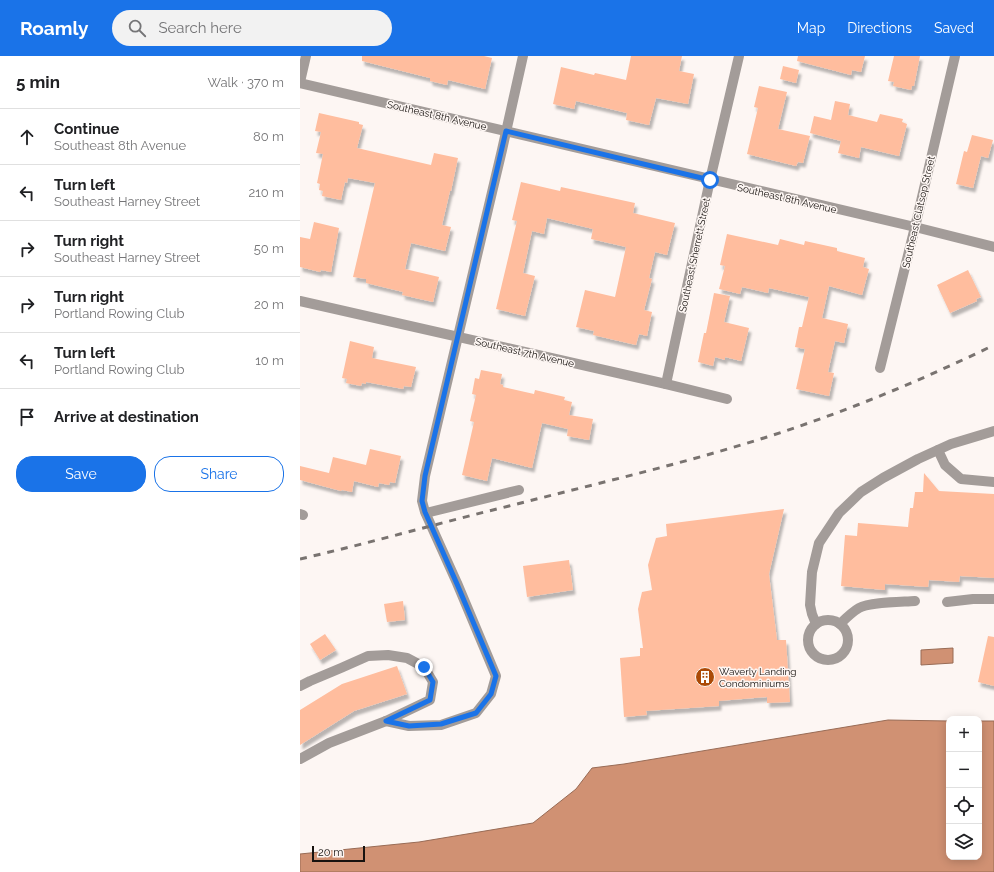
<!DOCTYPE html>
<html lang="en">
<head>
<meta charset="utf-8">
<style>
  body { margin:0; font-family:Raleway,sans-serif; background:#f2f2f2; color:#202124 }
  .controls { position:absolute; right:12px; bottom:12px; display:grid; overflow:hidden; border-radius:8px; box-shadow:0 2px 10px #0003 }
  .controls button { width:36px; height:36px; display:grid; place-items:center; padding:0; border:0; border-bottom:1px solid #e0e0e0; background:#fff; color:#202124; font:20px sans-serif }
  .scale { position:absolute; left:12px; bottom:10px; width:53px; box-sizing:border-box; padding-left:4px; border:2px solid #17120f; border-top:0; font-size:11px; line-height:14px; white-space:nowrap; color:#17120f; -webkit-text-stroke:3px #fdf6f3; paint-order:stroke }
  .stop { position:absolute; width:12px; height:12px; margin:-9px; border:3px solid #1a73e8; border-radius:50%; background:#fff }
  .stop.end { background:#1a73e8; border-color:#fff; box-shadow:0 1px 4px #0008 }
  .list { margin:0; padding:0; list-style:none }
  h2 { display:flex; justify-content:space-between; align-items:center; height:52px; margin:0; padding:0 16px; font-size:17px }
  h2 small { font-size:13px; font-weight:400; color:#757577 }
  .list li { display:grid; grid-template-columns:26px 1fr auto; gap:12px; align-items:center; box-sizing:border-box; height:56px; padding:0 16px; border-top:1px solid #e0e0e0 }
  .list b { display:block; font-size:15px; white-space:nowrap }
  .list p { margin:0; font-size:13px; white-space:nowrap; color:#757577 }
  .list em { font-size:13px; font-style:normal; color:#757577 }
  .actions { display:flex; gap:8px; padding:12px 16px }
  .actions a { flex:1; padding:9px 0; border:1px solid #1a73e8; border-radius:16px; text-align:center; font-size:14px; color:#1a73e8 }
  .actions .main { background:#1a73e8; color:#fff }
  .icon { flex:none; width:22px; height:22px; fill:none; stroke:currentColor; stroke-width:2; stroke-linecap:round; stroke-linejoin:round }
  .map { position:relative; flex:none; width:694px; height:816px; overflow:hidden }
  header { display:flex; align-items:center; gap:24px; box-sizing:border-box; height:56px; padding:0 20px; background:#1a73e8; color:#fff }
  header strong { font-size:19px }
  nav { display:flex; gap:22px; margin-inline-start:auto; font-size:14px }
  .search { width:280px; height:36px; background:#f2f2f2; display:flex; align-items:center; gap:10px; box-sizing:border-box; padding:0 14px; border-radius:22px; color:#757577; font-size:15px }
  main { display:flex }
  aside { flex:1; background:#fff }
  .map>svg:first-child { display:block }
  .water { fill:#d09173; stroke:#986b55 }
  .building { fill:#ffbd9e; filter:url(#shadow) }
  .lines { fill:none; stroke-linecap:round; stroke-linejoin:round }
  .service { stroke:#a39c99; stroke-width:10 }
  .minor { stroke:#a39c99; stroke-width:10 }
  .rail { stroke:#797370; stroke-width:3; stroke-dasharray:7 7; stroke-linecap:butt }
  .route { stroke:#1a73e8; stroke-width:5 }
  .labels { text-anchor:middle; stroke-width:3; stroke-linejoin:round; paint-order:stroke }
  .street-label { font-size:10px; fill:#17120f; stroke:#fdf6f3 }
  .poi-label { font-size:10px; fill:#17120f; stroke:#fdf6f3; text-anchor:start }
</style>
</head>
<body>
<header>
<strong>Roamly</strong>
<div class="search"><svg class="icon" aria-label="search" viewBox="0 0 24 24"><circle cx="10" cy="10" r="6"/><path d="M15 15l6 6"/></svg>Search here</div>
<nav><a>Map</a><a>Directions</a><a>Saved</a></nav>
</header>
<main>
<aside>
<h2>5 min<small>Walk · 370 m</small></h2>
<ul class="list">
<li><svg class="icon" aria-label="ahead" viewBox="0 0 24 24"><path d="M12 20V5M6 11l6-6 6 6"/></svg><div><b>Continue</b><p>Southeast 8th Avenue</p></div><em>80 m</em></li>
<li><svg class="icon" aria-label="left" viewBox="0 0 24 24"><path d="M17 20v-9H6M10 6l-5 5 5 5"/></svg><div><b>Turn left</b><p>Southeast Harney Street</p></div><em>210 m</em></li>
<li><svg class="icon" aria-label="right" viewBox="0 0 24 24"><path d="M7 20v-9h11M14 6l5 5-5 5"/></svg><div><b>Turn right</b><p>Southeast Harney Street</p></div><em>50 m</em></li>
<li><svg class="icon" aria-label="right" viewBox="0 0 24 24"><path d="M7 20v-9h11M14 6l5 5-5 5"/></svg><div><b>Turn right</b><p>Portland Rowing Club</p></div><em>20 m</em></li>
<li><svg class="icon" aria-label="left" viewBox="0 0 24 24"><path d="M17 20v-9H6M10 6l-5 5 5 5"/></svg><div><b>Turn left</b><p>Portland Rowing Club</p></div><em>10 m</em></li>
<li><svg class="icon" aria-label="arrive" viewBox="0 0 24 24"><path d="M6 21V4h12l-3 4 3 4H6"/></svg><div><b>Arrive at destination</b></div></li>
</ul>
<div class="actions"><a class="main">Save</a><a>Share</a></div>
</aside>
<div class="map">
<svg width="694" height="816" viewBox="0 0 694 816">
  <defs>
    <filter id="shadow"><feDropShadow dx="2.5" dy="4.5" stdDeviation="1" flood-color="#0004"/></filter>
  </defs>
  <rect width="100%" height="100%" fill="#fdf6f3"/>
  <!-- water -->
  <g class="water">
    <path d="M653 592V607L621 609V594Z"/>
    <path d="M588 664 649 665V801H679V665H694V816H0V798L119 786 233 767 276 733 292 712 324 708Z"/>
  </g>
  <!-- building -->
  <g class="building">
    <path d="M62 0H184L192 2 185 33 148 24 147 29 130 25V22L62 5Z"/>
    <path d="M331 0H382L379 15 394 18 388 48 356 42 349 69 326 64 327 57 276 45 274 53 253 48 261 11 294 19 295 17 326 24Z"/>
    <path d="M498 0H565L561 16 552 14 551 19 497 5Z"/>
    <path d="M594 0H620L614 30H612L611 34 593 30 594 26 588 25Z"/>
    <path d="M483 10 499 14 496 27 480 23Z"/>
    <path d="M459 30 487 36 478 73 510 80 503 107 498 106 496 110 447 98 458 52 454 51Z"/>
    <path d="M535 45 550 48 548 59 577 66 580 58 603 63 602 66 607 68 599 100 561 91 559 102 538 97 541 85 510 77 514 60 531 64Z"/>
    <path d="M19 57 59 66V68L63 69 57 92 131 109 134 97 158 102 151 135H150L142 169 151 171 145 195 111 187 105 213 139 221 133 246 102 239 103 236 66 227V223L53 221 75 127 48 122 47 127 45 126 41 144 22 140 23 135 19 134 20 128 17 127 23 98 16 97 21 76 15 75Z"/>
    <path d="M672 79 693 84 688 102 681 100 673 132 656 128 664 95 667 96Z"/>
    <path d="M221 126 260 135 261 131 335 147 333 157 375 167 367 199 355 196 349 222 352 223 344 254 352 256 347 280 339 278 336 289 293 279 294 275 276 271 285 234 315 241 326 191 291 183 293 173 247 162 244 178 232 175 223 217 235 220 225 260 196 253 217 165 212 164Z"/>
    <path d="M14 166 39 172 31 216 21 214 20 216 0 211V181L10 183Z"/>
    <path d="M427 178 478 189 480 183 504 189 505 185 537 192V195L565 202 563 211 569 213 562 239 529 230 522 262 548 268 544 287 535 285 528 316 534 317 529 340 496 333 505 293 495 291 499 271H502L509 241 469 232 468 237 442 231 440 238 419 233 425 210 420 209Z"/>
    <path d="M668 214 681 241 676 243 677 245 650 257 637 229Z"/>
    <path d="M414 237 430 240 424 266 449 272 441 305 425 301V304L415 301 413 310 398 306 404 277H406Z"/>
    <path d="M50 285 74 291 72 302 116 311 111 331 104 330 103 333 66 326V328L62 327 61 330 46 327 47 323 42 322Z"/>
    <path d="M181 314 202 318 200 328 203 329V331L234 338 235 334 265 341 264 344 272 346 269 359 293 363 289 384 267 380 268 373 242 367 232 412 192 402 187 425 162 419 174 366 170 365 176 339 172 338 175 322 179 323Z"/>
    <path d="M70 393 101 400 95 427 90 426 89 429 79 427 78 431 54 425 52 436 42 434 41 435 0 424V410L29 417 33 401 66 409Z"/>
    <path d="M624 417 639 435 694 438V522L660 520 659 526 629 524 628 531 585 528V534L541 530 545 479 557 480 558 467 608 471 610 452H613L615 436H623Z"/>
    <path d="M484 453 469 518 477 584H486L490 646 467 647V641L419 645V650L346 655 347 659 324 661 320 602 340 600V592H343L338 553 342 536 352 534 348 509 356 482 367 480 366 468Z"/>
    <path d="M269 504 273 534 227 541 223 510Z"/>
    <path d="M103 545 105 564 87 566 84 548Z"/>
    <path d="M25 578 36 594 20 604 10 588Z"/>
    <path d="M688 580 694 581V630L678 626Z"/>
    <path d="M97 610 107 638 54 655 0 689V654L42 628Z"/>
  </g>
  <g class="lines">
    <!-- service -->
    <g class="service">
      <path d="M638 394 645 409 661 423 694 426"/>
      <path d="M647 546 673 543H694"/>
      <circle cx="528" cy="584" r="20"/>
      <path d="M516 568 512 558 510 549 512 516 519 487 539 457 561 436 583 422 618 403 651 388 694 375"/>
      <path d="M540 568C546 562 552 556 559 552 570 546 601 546 615 545"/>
      <path d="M0 630 10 625 41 612 68 600 88 599 107 602 124 611 133 626 130 644 86 665 29 687 0 703"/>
    </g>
    <!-- minor -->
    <g class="minor">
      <path d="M0 26 6 0"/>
      <path d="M0 27 615 171 694 191"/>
      <path d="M0 245 366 328 427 343"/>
      <path d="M580 312 615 171 655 0"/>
      <path d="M366 328 410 124 439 0"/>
      <path d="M126 457 219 434"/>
      <path d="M0 458 3 459"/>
      <path d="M86 665 109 670 141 669 176 657 191 638 196 620 157 527 125 456 122 445 125 420 202 94 223 0"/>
    </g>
    <!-- rail -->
    <path class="rail" d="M0 503C70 487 139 467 209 450 295 428 382 408 467 381 545 356 620 325 694 289"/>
  </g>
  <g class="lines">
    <!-- route -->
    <path class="route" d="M124 611 133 626 130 644 86 665 109 670 141 668 176 657 191 638 196 620 157 528 125 456 122 445 125 420 206 75 410 124"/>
  </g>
  <!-- icons -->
  <defs>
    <symbol id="building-disc" viewBox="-11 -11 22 22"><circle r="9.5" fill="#ab4a06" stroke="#fdf6f3"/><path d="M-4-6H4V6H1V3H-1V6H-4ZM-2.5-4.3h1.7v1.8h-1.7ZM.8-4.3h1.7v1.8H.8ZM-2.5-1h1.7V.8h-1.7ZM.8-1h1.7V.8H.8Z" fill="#fff"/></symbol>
  </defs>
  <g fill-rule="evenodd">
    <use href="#building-disc" x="394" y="610" width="22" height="22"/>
  </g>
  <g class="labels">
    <!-- street labels -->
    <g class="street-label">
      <text transform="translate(137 59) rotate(13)" y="4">Southeast 8th Avenue</text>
      <text transform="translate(487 142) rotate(13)" y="4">Southeast 8th Avenue</text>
      <text transform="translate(618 156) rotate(-77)" y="4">Southeast Clatsop Street</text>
      <text transform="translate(394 199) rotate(-78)" y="4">Southeast Sherrett Street</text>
      <text transform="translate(225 296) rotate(13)" y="4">Southeast 7th Avenue</text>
    </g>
    <!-- poi labels -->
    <g class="poi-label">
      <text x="419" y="619">Waverly Landing<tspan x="419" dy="12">Condominiums</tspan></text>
    </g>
  </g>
</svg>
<div class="controls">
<button>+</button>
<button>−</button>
<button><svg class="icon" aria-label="locate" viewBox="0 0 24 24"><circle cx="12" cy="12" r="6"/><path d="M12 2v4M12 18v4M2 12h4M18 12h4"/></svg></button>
<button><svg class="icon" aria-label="layers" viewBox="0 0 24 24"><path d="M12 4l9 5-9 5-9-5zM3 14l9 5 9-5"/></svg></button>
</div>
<div class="scale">20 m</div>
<div class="stop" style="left:410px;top:124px"></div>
<div class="stop end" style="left:124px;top:611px"></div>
</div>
</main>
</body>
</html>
